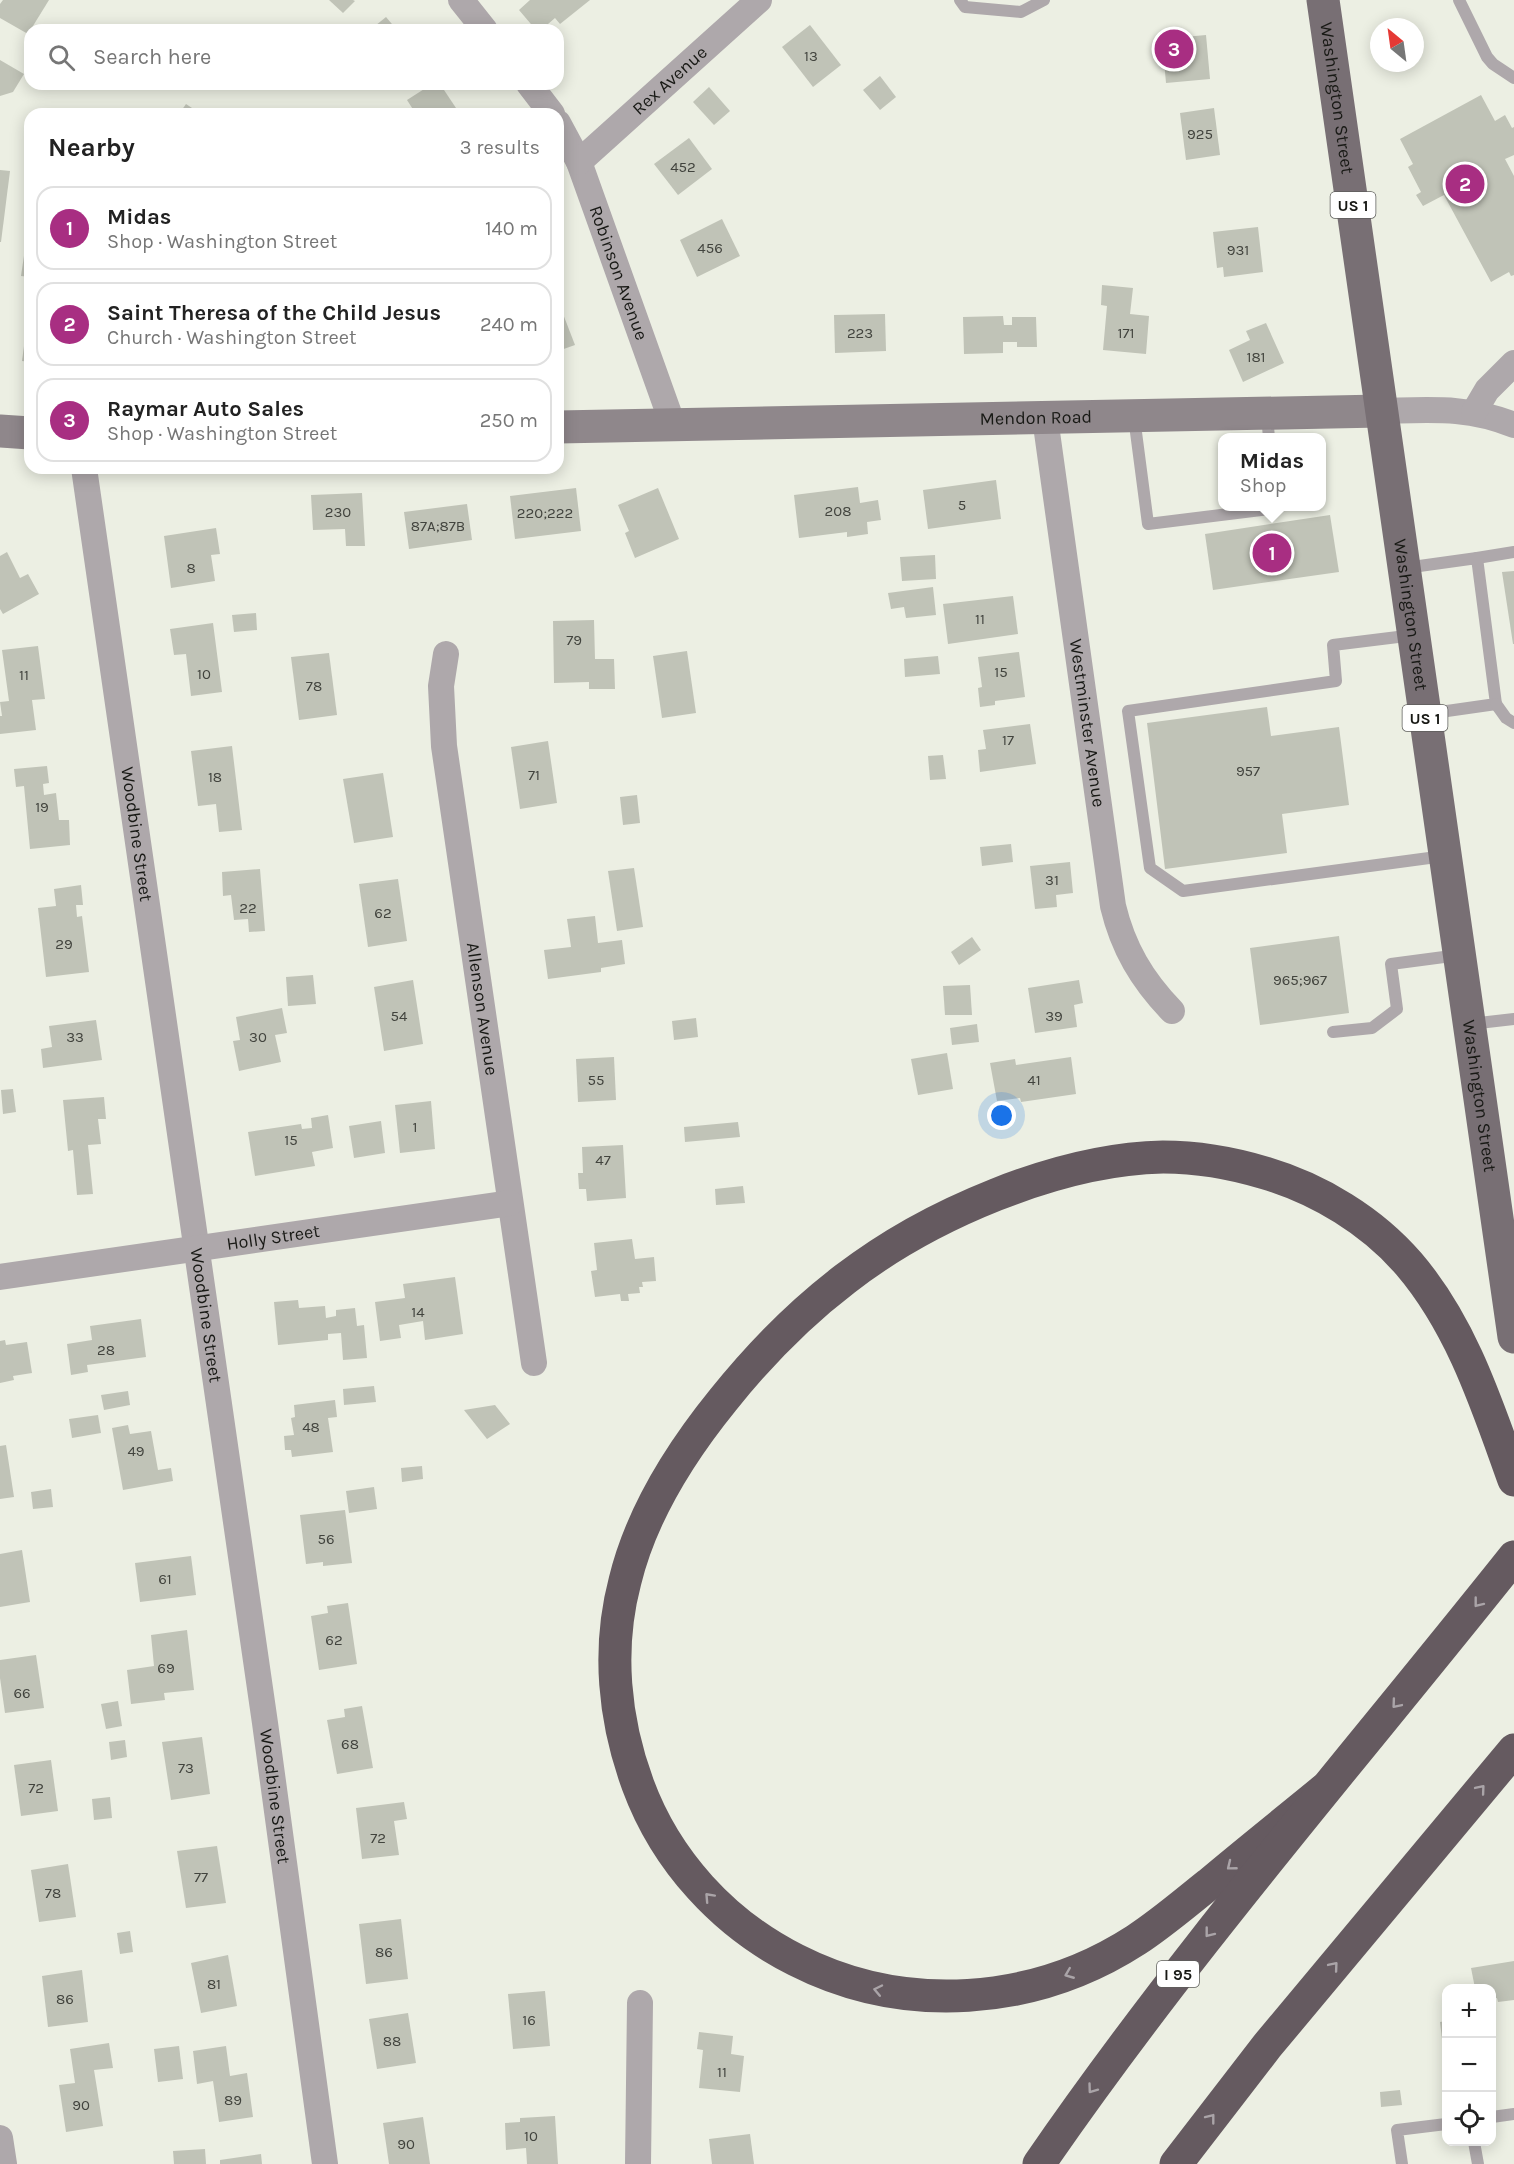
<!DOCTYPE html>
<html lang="en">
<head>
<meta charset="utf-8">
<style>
  body { margin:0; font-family:Karla,sans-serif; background:#f2f2f2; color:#222 }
  .controls { position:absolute; right:18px; bottom:18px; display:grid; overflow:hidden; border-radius:12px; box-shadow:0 3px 15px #0003 }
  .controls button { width:54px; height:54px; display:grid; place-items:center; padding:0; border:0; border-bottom:2px solid #e0e0e0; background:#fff; color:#222; font:30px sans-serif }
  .compass { position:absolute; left:1370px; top:18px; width:54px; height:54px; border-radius:50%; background:#fff; box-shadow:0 3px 15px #0003; rotate:331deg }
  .you { position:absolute; left:1002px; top:1116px; width:21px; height:21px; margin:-15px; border:4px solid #fff; border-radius:50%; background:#1a73e8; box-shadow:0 0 0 9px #1a73e833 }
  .badge { display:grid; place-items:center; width:39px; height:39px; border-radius:50%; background:#a82e82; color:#fff; font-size:20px; font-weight:700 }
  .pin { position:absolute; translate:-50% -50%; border:3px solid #fff; box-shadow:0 2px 6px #0006 }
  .popup { position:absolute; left:1218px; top:433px; width:108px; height:78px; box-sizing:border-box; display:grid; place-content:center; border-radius:12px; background:#fff; filter:drop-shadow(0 2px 4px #0005); font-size:20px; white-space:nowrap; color:#767676 }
  .popup b { font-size:22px; color:#222 }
  .popup::after { content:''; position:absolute; left:50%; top:100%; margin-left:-12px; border:12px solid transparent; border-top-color:#fff }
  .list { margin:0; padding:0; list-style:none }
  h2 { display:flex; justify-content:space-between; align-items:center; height:78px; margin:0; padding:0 24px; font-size:26px }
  h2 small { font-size:20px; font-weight:400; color:#767676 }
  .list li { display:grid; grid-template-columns:39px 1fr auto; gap:18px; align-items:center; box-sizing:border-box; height:84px; margin:0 12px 12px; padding:0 12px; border:2px solid #e0e0e0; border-radius:18px }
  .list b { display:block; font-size:22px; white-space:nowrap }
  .list p { margin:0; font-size:20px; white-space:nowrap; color:#767676 }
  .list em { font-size:20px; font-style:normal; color:#767676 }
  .icon { flex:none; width:33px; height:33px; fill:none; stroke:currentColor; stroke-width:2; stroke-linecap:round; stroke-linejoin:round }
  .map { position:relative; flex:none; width:1514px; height:2164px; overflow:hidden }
  .search { position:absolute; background:#fff; box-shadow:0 3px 15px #0003; left:24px; top:24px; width:540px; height:66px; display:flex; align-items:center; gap:15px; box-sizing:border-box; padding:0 21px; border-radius:18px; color:#767676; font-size:22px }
  .panel { position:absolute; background:#fff; box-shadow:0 3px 15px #0003; left:24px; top:108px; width:540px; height:366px; border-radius:18px }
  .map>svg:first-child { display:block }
  .building { fill:#c0c3b7 }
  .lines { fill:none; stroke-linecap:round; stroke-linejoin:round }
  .lane { stroke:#aea8ab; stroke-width:12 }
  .street { stroke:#aea8ab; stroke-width:26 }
  .secondary { stroke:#8f878b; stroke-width:33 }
  .primary { stroke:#786f74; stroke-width:33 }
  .highway { stroke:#655a60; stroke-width:33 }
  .oneway { stroke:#aaa4a8 }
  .labels { text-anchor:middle; stroke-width:4.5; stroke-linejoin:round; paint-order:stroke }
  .number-label { font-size:15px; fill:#42443e }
  .shield { fill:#fff; stroke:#5d5e5b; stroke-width:1.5 }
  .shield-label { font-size:16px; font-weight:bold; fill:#181915 }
  .street-label { font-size:18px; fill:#181915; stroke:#fff }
</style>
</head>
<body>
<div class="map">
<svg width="1514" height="2164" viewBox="0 0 1514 2164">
  <rect width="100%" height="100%" fill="#ecefe3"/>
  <!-- building -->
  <g class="building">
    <path d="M3 0H49L28 34 0 18V4Z"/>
    <path d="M329 0H353L355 1 343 13Z"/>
    <path d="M530 0H590L560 24 555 18 541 30H536L519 10Z"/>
    <path d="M386 17 397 30H370Z"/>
    <path d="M810 25 841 65 813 87 782 47Z"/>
    <path d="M1206 35 1210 79 1166 83 1162 39Z"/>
    <path d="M0 60 24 74 13 92 0 96Z"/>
    <path d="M880 76 896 97 880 110 863 90Z"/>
    <path d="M432 84H440L460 114H416L407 100Z"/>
    <path d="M709 87 730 111 714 125 693 102Z"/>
    <path d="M1481 95 1495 121 1505 115 1512 128 1514 127V155L1505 159 1514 176V275L1511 276 1509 272 1491 282 1444 195 1423 206 1416 195 1421 192 1408 167 1413 164 1400 139Z"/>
    <path d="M186 104 201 114H179Z"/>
    <path d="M1214 108 1220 155 1186 160 1180 113Z"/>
    <path d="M689 138 712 169 678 195 654 164Z"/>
    <path d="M0 170 10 171 1 242H0Z"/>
    <path d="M722 219 740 256 697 277 680 240Z"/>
    <path d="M1258 227 1263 272 1224 277 1223 267 1217 268 1213 232Z"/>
    <path d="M25 249 30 250V277L21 276Z"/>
    <path d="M1102 285 1133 288 1130 314 1149 316 1146 354 1103 350 1107 306 1101 305Z"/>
    <path d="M558 301 575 345 558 351Z"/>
    <path d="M885 314 886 351 835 353 834 315Z"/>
    <path d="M28 316H30V362L22 361Z"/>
    <path d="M1003 316 1004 325H1012V317H1036L1037 347H1017V342H1003V353L964 354 963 317Z"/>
    <path d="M1266 323 1284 363 1243 382 1229 350 1250 340 1246 331Z"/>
    <path d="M996 480 1001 519 928 529 923 490Z"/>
    <path d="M858 487 860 503 878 500 881 520 867 522 868 534 847 537V532L799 538 794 495Z"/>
    <path d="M576 488 581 531 515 539 510 496Z"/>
    <path d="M658 488 679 539 635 558 625 533 629 531 618 505Z"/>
    <path d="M362 493 365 546H346L345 529 313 530 311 495Z"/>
    <path d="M467 504 472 540 409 549 404 512Z"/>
    <path d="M1330 515 1339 572 1213 590 1205 534Z"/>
    <path d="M216 528 220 554 211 555 215 581 171 588 164 536Z"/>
    <path d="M7 552 20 578 28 574 39 594 3 614 0 609V556Z"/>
    <path d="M935 555 936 579 902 581 900 557Z"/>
    <path d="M1514 571V644H1513L1502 572Z"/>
    <path d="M933 587 936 615 906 618 904 607 891 609 888 593Z"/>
    <path d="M1013 596 1018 634 948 644 943 604Z"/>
    <path d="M256 613 257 630 234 632 232 615Z"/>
    <path d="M594 620 595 659H614L615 689H589V682L554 683 553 621Z"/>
    <path d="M213 623 222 692 191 696 186 654 174 655 170 629Z"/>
    <path d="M38 646 45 699 32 700 36 730 0 734V716H2L0 702 9 701 2 650Z"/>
    <path d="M687 651 696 713 662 718 653 656Z"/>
    <path d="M1019 652 1025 697 995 701V705L980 707 978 688 982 687 978 657Z"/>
    <path d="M329 653 337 715 299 720 291 657Z"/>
    <path d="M938 656 940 674 905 677 904 659Z"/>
    <path d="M1267 707 1271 736 1339 727 1349 805 1282 814 1287 853 1165 869 1147 723Z"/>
    <path d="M1030 724 1036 764 980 772 978 750 986 749 983 730Z"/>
    <path d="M548 741 557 803 520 809 511 747Z"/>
    <path d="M232 746 242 830 219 832 216 804 198 806 191 751Z"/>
    <path d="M943 755 946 779 930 780 928 756Z"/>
    <path d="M47 766 49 783 43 784 44 795 56 793 59 820H69L70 845 30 849 24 786 16 787 14 769Z"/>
    <path d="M383 773 393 837 354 843 343 779Z"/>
    <path d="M637 795 640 823 623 825 620 797Z"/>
    <path d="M1011 844 1013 862 982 866 980 847Z"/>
    <path d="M1070 862 1073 893 1056 895 1057 907 1035 909 1030 866Z"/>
    <path d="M634 868 643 927 617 931 608 871Z"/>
    <path d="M260 869 265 931 249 932 248 919 234 920 231 895 223 896 222 872Z"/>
    <path d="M398 879 407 941 368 947 359 884Z"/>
    <path d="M81 885 83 905H76L77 917 82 916 89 972 46 977 38 908 56 906 54 889Z"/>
    <path d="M595 916 598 943 622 940 625 964 601 968V972L548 979 544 950 571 947 567 919Z"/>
    <path d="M1339 936 1349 1013 1260 1025 1250 948Z"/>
    <path d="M972 937 981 950 959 965 951 952Z"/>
    <path d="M313 975 316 1004 288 1006 286 977Z"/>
    <path d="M413 980 423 1044 384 1051 374 987Z"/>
    <path d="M1079 980 1083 1003 1074 1005 1077 1027 1035 1033 1028 988Z"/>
    <path d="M970 985 972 1015H945L943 986Z"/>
    <path d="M282 1008 287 1033 275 1035 281 1062 239 1071 233 1041 240 1040 236 1017Z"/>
    <path d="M696 1018 698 1037 674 1040 672 1021Z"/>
    <path d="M96 1020 102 1060 43 1068 41 1049 52 1047 49 1026Z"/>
    <path d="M977 1024 979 1042 952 1045 950 1028Z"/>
    <path d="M947 1053 953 1089 918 1095 911 1059Z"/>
    <path d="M614 1057 616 1100 578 1102 576 1059Z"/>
    <path d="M1071 1057 1076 1094 1021 1102 1020 1098 997 1101 990 1063 1015 1059 1016 1065Z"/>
    <path d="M13 1089 16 1112 3 1114 1 1090Z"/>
    <path d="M104 1097 106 1119H98L101 1144 88 1145 93 1194 77 1195 73 1150 68 1151 63 1100Z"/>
    <path d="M431 1101 435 1149 400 1153 395 1105Z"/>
    <path d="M328 1115 333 1148 312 1152 315 1166 255 1176 248 1132 301 1124 302 1129 312 1128 311 1118Z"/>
    <path d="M381 1121 385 1153 354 1158 349 1126Z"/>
    <path d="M738 1122 740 1137 685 1142 684 1127Z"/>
    <path d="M623 1145 626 1198 587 1201 586 1189H579L578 1173H583L582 1147Z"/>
    <path d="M743 1186 745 1203 716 1205 715 1189Z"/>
    <path d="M632 1239 635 1259 654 1257 656 1281 642 1282 643 1287H639L640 1293 628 1294 629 1301H621L620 1294 595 1297 591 1271 597 1270 594 1243Z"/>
    <path d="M455 1277 463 1334 425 1340 423 1321 399 1325 401 1338 380 1341 375 1302 405 1298 403 1284Z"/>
    <path d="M298 1300 299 1308 325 1306 326 1318 336 1316V1310L355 1308 357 1326 364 1325 367 1358 343 1360 341 1333 328 1334V1340L278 1345 274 1302Z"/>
    <path d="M141 1319 146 1357 87 1365 88 1372 71 1375 67 1344 92 1340 90 1326Z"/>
    <path d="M5 1340 6 1345 27 1342 32 1373 13 1376 14 1380 0 1383V1341Z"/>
    <path d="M374 1386 376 1402 344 1405 343 1389Z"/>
    <path d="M128 1391 130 1405 104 1410 101 1395Z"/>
    <path d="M335 1400 337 1417 328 1418 333 1452 292 1457 291 1450H285L284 1436 294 1435 291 1418 295 1417 294 1405Z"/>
    <path d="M495 1405 510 1424 487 1439 464 1410Z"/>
    <path d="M98 1415 101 1433 72 1438 69 1419Z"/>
    <path d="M128 1425 130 1434 151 1431 158 1470 171 1468 173 1481 123 1490 112 1428Z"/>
    <path d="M6 1445 14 1497 0 1499V1446Z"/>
    <path d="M422 1466 423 1479 402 1482 401 1468Z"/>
    <path d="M374 1487 377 1509 349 1513 346 1491Z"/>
    <path d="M51 1489 53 1507 33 1509 31 1492Z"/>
    <path d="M345 1510 352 1563 323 1566V1562L306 1564 300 1515Z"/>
    <path d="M22 1550 30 1602 0 1607V1554Z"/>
    <path d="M191 1556 196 1595 140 1602 135 1563Z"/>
    <path d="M348 1603 357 1664 319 1670 311 1616 328 1613 327 1606Z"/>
    <path d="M187 1630 194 1690 164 1693 165 1700 131 1704 127 1670 154 1666 151 1635Z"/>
    <path d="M36 1655 44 1708 5 1713 0 1678V1660Z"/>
    <path d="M118 1701 122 1726 106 1729 101 1704Z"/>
    <path d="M362 1706 373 1768 337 1774 327 1720 345 1717 344 1709Z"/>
    <path d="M202 1737 210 1794 171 1800 162 1742Z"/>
    <path d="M125 1740 127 1757 111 1760 109 1742Z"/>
    <path d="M51 1760 58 1811 21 1816 14 1765Z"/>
    <path d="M110 1797 112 1818 94 1820 92 1799Z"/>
    <path d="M404 1802 407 1819 394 1821 399 1855 362 1859 356 1808Z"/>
    <path d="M217 1846 226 1903 186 1908 177 1851Z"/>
    <path d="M68 1864 76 1917 39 1922 31 1870Z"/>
    <path d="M401 1919 408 1979 366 1984 359 1924Z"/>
    <path d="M130 1931 133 1952 120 1954 117 1933Z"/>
    <path d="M228 1955 237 2006 201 2013 191 1963Z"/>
    <path d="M1514 1961V2000L1498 2002 1497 1998 1492 1999V1988H1475L1471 1968Z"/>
    <path d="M82 1970 88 2022 48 2027 42 1976Z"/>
    <path d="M545 1991 550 2046 513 2049 508 1994Z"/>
    <path d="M408 2013 416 2063 377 2069 369 2019Z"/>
    <path d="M1446 2021V2056H1444L1440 2022Z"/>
    <path d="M699 2032 733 2036 731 2054 744 2056 740 2092 699 2088 703 2050 697 2049Z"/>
    <path d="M109 2043 113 2068 94 2070 103 2126 66 2132 59 2085 75 2083 70 2049Z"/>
    <path d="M179 2046 183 2079 158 2082 154 2049Z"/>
    <path d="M226 2046 230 2076 247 2073 253 2117 219 2122 213 2081 197 2084 193 2051Z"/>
    <path d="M1400 2090 1402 2105 1381 2107 1380 2092Z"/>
    <path d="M555 2116 558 2164H527L526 2148 506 2150 505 2123 520 2122V2118Z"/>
    <path d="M423 2117 430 2164H389L383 2123Z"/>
    <path d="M750 2134 754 2164H712L709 2139Z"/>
    <path d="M205 2149 206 2164H174L173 2151Z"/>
    <path d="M261 2154 262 2164H220V2160Z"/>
  </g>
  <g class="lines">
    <!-- lane -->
    <g class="lane">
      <path d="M960 0 965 7 1021 12 1044 0"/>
      <path d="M1459 0 1487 57 1493 64 1514 78"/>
      <path d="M1267 415 1269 438"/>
      <path d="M1134 417 1148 524 1277 508 1276 506"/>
      <path d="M1477 558 1514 552"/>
      <path d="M1405 568 1477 558 1496 704 1426 714"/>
      <path d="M1414 635 1333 645 1336 681 1128 711 1150 868 1183 891 1444 856"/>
      <path d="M1496 704 1506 718 1514 723"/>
      <path d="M1470 1024 1514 1019"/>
      <path d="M1333 1032 1372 1028 1397 1009 1391 964 1459 955"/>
      <path d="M1492 2117 1514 2114"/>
      <path d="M1474 2142 1478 2164"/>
      <path d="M1402 2164 1397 2130 1446 2124"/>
    </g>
    <!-- street -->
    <g class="street">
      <path d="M461 0 485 30"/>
      <path d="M529 84 552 114"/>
      <path id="s1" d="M558 123 579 162 673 425"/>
      <path id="s2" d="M579 162 759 0"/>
      <path d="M1381 411C1430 410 1467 406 1514 425"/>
      <path d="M1474 412 1487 390 1514 363"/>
      <path id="s3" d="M1045 418 1113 906C1123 948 1142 980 1172 1011"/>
      <path id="s4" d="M84 468 265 1723 325 2164"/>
      <path id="s5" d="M446 654 441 686 444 746 534 1363"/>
      <path id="s6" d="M0 1277 510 1203"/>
      <path d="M0 2138 4 2164"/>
      <path d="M638 2164 640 2003"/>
    </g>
    <!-- secondary -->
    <g class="secondary">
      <path id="s7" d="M558 427 1381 411"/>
      <path d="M0 431 30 433"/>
    </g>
    <!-- primary -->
    <path class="primary" id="s8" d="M1323 0 1514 1337"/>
    <!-- highway -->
    <g class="highway">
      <path d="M1325 1789C1286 1821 1247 1852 1209 1884 1185 1903 1162 1923 1136 1940 1034 2006 904 2015 796 1960 724 1924 666 1861 638 1785 614 1720 607 1649 625 1581 641 1515 680 1453 723 1400 759 1355 799 1314 845 1279 928 1215 1058 1159 1163 1157 1198 1157 1232 1163 1265 1173 1319 1189 1372 1221 1409 1264 1462 1326 1487 1405 1514 1480"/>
      <path d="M1039 2164C1185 1952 1354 1758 1514 1557"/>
      <path d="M1176 2164 1267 2046 1514 1750"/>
    </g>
  </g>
  <!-- one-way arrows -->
  <defs><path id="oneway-chevron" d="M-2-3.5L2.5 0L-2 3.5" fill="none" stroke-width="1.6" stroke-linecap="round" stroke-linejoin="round" transform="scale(1.5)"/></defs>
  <g class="oneway">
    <use href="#oneway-chevron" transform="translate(1478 1603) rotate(128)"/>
    <use href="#oneway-chevron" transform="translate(1396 1704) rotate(130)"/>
    <use href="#oneway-chevron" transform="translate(1481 1789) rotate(-50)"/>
    <use href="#oneway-chevron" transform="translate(1231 1866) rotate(141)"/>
    <use href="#oneway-chevron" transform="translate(709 1897) rotate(-133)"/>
    <use href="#oneway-chevron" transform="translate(1209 1933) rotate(128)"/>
    <use href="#oneway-chevron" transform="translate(1334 1966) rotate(-50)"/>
    <use href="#oneway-chevron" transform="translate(1069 1974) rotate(158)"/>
    <use href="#oneway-chevron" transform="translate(878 1990) rotate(-168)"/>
    <use href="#oneway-chevron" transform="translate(1092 2089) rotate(126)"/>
    <use href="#oneway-chevron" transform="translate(1211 2118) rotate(-52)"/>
  </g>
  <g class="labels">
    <!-- number labels -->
    <g class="number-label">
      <text x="811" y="61">13</text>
      <text x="1200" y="139">925</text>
      <text x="683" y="172">452</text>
      <text x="710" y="253">456</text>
      <text x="1238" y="255">931</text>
      <text x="860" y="338">223</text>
      <text x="1126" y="338">171</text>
      <text x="1256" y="362">181</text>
      <text x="962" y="510">5</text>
      <text x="838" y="516">208</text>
      <text x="338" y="517">230</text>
      <text x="545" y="518">220;222</text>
      <text x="438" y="531">87A;87B</text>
      <text x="191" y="573">8</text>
      <text x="980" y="624">11</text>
      <text x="574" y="645">79</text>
      <text x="1001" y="677">15</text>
      <text x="204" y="679">10</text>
      <text x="24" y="680">11</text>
      <text x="314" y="691">78</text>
      <text x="1008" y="745">17</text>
      <text x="1248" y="776">957</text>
      <text x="534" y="780">71</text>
      <text x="215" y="782">18</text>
      <text x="42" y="812">19</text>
      <text x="1052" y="885">31</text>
      <text x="248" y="913">22</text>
      <text x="383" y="918">62</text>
      <text x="64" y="949">29</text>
      <text x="1300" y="985">965;967</text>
      <text x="399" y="1021">54</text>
      <text x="1054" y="1021">39</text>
      <text x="75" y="1042">33</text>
      <text x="258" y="1042">30</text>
      <text x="596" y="1085">55</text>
      <text x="1034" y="1085">41</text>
      <text x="415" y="1132">1</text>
      <text x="291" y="1145">15</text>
      <text x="603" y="1165">47</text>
      <text x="418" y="1317">14</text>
      <text x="106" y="1355">28</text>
      <text x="311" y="1432">48</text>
      <text x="136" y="1456">49</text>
      <text x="326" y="1544">56</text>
      <text x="165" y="1584">61</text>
      <text x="334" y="1645">62</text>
      <text x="166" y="1673">69</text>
      <text x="22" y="1698">66</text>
      <text x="350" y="1749">68</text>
      <text x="186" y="1773">73</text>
      <text x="36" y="1793">72</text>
      <text x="378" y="1843">72</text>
      <text x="201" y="1882">77</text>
      <text x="53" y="1898">78</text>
      <text x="384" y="1957">86</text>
      <text x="214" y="1989">81</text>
      <text x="65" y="2004">86</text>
      <text x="529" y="2025">16</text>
      <text x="392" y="2046">88</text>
      <text x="722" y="2077">11</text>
      <text x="233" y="2105">89</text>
      <text x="81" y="2110">90</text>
      <text x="531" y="2141">10</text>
      <text x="406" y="2149">90</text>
    </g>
    <!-- shield labels -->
    <g class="shield">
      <rect x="1330.5" y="192" width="45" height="26" rx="4.5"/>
      <rect x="1402.5" y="705" width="45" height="26" rx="4.5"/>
      <rect x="1157" y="1961" width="42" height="26" rx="4.5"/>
    </g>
    <g class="shield-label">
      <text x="1353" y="211">US 1</text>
      <text x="1425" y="724">US 1</text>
      <text x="1178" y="1980">I 95</text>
    </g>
    <!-- street labels -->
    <g class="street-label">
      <text dy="6" stroke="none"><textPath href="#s2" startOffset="122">Rex Avenue</textPath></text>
      <text dy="6" stroke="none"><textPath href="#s8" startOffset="99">Washington Street</textPath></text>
      <text dy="6" stroke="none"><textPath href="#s1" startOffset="162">Robinson Avenue</textPath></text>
      <text dy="6" stroke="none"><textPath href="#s7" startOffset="478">Mendon Road</textPath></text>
      <text dy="6" stroke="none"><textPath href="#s8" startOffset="621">Washington Street</textPath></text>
      <text dy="6" stroke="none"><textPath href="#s3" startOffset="308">Westminster Avenue</textPath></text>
      <text dy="6" stroke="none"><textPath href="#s4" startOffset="370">Woodbine Street</textPath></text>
      <text dy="6" stroke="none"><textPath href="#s5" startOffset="358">Allenson Avenue</textPath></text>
      <text dy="6" stroke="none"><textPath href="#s8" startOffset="1107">Washington Street</textPath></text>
      <text dy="6" stroke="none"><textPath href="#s6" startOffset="276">Holly Street</textPath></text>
      <text dy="6" stroke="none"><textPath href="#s4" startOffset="856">Woodbine Street</textPath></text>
      <text dy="6" stroke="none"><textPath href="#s4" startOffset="1342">Woodbine Street</textPath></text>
    </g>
  </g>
</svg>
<div class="controls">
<button>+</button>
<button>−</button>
<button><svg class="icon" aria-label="locate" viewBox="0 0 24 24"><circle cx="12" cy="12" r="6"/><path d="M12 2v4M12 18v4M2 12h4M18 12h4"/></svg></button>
</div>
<svg class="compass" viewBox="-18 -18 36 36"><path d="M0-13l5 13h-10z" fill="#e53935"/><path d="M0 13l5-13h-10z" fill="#767676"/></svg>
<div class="you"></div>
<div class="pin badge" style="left:1272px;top:553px">1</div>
<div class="popup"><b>Midas</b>Shop</div>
<div class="pin badge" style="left:1465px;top:184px">2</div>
<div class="pin badge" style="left:1174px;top:49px">3</div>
<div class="search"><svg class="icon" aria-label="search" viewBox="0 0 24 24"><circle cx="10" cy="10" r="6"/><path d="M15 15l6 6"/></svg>Search here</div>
<section class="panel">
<h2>Nearby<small>3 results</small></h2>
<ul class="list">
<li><span class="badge">1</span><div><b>Midas</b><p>Shop · Washington Street</p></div><em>140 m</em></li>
<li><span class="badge">2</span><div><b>Saint Theresa of the Child Jesus</b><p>Church · Washington Street</p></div><em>240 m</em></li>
<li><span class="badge">3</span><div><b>Raymar Auto Sales</b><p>Shop · Washington Street</p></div><em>250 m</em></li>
</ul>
</section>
</div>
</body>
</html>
